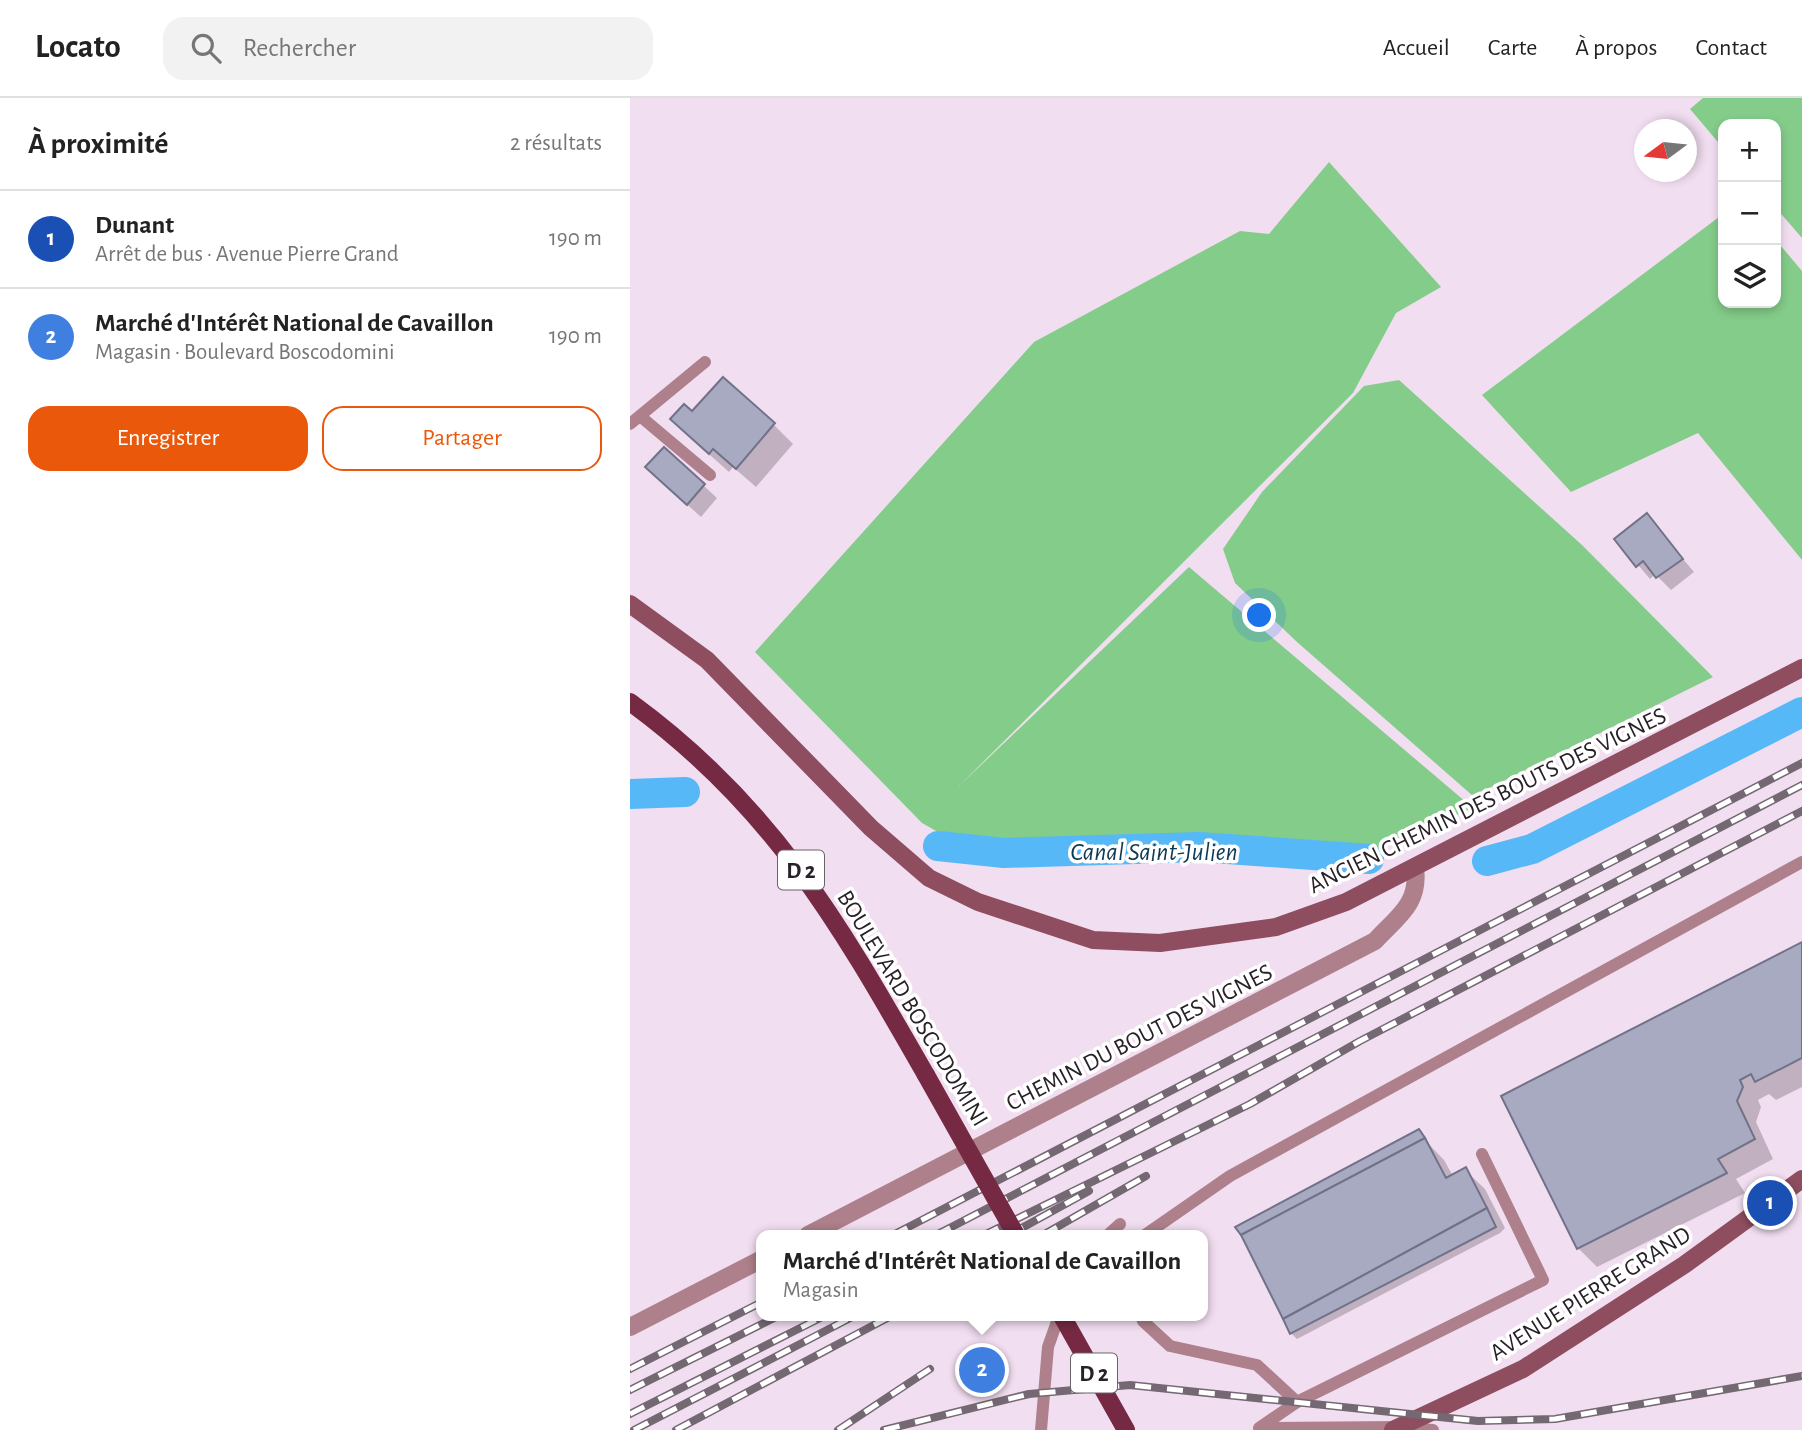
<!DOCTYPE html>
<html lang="fr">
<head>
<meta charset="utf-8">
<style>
  body { margin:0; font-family:"Alegreya Sans",sans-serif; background:#f2f2f2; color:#222 }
  .controls { position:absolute; right:21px; top:21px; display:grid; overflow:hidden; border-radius:14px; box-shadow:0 4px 10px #0003 }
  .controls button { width:63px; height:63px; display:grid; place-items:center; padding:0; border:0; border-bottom:2px solid #e0e0e0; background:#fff; color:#222; font:35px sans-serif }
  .compass { position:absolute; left:1004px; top:21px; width:63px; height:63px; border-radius:50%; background:#fff; box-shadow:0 4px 10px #0003; rotate:255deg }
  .you { position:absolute; left:630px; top:518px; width:24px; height:24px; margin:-18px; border:5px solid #fff; border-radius:50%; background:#1a73e8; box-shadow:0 0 0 10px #1a73e833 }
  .badge { display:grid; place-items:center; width:46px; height:46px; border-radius:50%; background:#ea580c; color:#fff; font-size:23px; font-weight:700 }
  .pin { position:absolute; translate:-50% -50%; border:4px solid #fff; box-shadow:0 2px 7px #0006 }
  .popup { position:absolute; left:126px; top:1132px; width:452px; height:91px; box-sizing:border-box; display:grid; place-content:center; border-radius:14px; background:#fff; filter:drop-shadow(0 2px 5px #0005); font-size:23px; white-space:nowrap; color:#767676 }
  .popup b { font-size:26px; color:#222 }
  .popup::after { content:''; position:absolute; left:50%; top:100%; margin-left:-14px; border:14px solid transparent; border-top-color:#fff }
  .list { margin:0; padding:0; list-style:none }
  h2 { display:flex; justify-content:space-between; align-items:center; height:91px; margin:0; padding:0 28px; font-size:30px }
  h2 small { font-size:23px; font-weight:400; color:#767676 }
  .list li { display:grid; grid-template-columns:46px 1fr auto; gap:21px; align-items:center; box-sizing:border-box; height:98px; padding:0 28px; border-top:2px solid #e0e0e0 }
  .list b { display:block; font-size:26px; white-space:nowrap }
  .list p { margin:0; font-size:23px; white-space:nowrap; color:#767676 }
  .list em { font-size:23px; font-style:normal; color:#767676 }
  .actions { display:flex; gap:14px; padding:21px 28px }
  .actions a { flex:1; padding:16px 0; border:2px solid #ea580c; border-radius:21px; text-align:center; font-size:24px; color:#ea580c }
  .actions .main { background:#ea580c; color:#fff }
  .icon { flex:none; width:38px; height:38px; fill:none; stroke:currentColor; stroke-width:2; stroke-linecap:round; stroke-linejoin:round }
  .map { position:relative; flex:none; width:1172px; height:1332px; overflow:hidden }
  header { display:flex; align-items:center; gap:42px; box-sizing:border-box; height:98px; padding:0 35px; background:#fff; border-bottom:2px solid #e0e0e0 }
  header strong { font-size:33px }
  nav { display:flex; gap:38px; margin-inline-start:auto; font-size:24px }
  .search { width:490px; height:63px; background:#f2f2f2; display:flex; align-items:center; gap:18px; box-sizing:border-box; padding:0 24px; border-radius:21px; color:#767676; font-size:26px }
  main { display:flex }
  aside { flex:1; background:#fff }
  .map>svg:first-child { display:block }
  .green { fill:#84cc8a }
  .shadow { fill:#0003 }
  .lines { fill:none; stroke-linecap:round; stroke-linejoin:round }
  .canal { stroke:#56b8f7; stroke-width:30 }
  .building { fill:#a7aac1; stroke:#717289; stroke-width:2 }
  .lane { stroke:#ad808b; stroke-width:12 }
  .street { stroke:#ad808b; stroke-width:18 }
  .secondary { stroke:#8e4e60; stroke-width:18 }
  .primary { stroke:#752943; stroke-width:18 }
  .rail-casing { stroke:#746873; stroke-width:8 }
  .rail { stroke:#fff; stroke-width:5; stroke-dasharray:16; stroke-linecap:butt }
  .primary-bridge { stroke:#752943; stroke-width:18 }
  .labels { text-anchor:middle; stroke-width:7; stroke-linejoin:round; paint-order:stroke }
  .shield { fill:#fff; stroke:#686468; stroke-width:2 }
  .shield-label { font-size:23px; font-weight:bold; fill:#282128 }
  .street-label { font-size:24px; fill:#282128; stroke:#fff }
  .water-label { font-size:26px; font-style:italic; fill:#0f3952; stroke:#fff }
</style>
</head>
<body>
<header>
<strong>Locato</strong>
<div class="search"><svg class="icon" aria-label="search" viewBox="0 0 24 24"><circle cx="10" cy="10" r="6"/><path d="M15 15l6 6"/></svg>Rechercher</div>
<nav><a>Accueil</a><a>Carte</a><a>À propos</a><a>Contact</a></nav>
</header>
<main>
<aside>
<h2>À proximité<small>2 résultats</small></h2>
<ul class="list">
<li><span class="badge" style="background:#1a4fb4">1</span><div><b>Dunant</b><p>Arrêt de bus · Avenue Pierre Grand</p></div><em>190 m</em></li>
<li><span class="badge" style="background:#3f7fe0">2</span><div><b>Marché d'Intérêt National de Cavaillon</b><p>Magasin · Boulevard Boscodomini</p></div><em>190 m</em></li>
</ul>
<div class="actions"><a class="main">Enregistrer</a><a>Partager</a></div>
</aside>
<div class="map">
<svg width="1172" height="1332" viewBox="0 0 1172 1332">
  <rect width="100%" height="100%" fill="#f2def1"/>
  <!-- green -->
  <g class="green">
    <path d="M1073 0H1172V140L1146 110V26H1093V50L1060 11Z"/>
    <path d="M699 64 811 189 766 215 723 295 329 688 559 469 843 710 750 750 706 746 384 744 315 738 292 725 125 554 404 244 610 133 639 136Z"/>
    <path d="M1093 116V205H1146V142L1172 173V462L1068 335 941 394 852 297Z"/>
    <path d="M769 282 952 447 1083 579 843 698 667 544 605 485 593 451 632 394 734 288Z"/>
  </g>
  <!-- shadow -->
  <g class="shadow">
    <path d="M62 316 143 326 163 346 126 389 103 369 99 374 62 341Z"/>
    <path d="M34 351 87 400 71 419 30 382Z"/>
    <path d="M1016 417 1064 474 1041 492 1025 476 1020 481 986 441Z"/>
    <path d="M1172 845V989L1146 1002 1139 996 1128 1002 1131 1009 1126 1024 1143 1061 1106 1081 1115 1095 967 1169 948 1150 874 999Z"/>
    <path d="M788 1035 814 1062 823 1078 835 1072 855 1091 875 1130 870 1135 667 1241 661 1235Z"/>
  </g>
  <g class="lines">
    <!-- canal -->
    <g class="canal">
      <path d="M0 696 55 694"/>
      <path d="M308 748 374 755 569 749 739 761"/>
      <path d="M857 763 902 751 1172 614"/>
    </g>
  </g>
  <!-- building -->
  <g class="building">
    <path d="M93 279 145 325 106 371 83 351 79 356 40 321 54 306 62 313Z"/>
    <path d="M34 349 75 386 57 407 15 369Z"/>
    <path d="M1017 415 1053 461 1026 480 1013 463 1006 469 984 441Z"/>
    <path d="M1172 844V960L1125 984 1121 976 1110 982 1113 989 1107 1003 1125 1041 1088 1061 1097 1075 947 1151 871 998Z"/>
    <path d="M789 1031 795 1040 611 1137 605 1129Z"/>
    <path d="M795 1040 816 1080 836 1069 857 1110 653 1221 611 1137Z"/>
    <path d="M857 1110 866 1129 660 1236 653 1221Z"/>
  </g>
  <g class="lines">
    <!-- lane -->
    <g class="lane">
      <path d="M10 318 80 377"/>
      <path d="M0 326 75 264"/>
      <path d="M478 1137 490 1126"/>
      <path d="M515 1137 600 1078 1172 764"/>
      <path d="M511 1218 513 1223 540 1248 627 1267 667 1304"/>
      <path d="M629 1330 667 1304 913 1182 852 1056"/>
      <path d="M633 1330 769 1329 803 1332"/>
      <path d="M411 1332 418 1249 429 1218"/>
    </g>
    <!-- street -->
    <g class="street">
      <path d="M178 1137 745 843C767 819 790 806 785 770"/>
      <path d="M0 1229 132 1161"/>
    </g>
    <!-- secondary -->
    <g class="secondary">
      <path d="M0 506 77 562 241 730 299 780 348 804 463 842 530 845 646 829 716 804 1172 570"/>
      <path d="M763 1332 893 1271 1054 1167 1172 1081"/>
    </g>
    <!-- primary -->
    <path class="primary" d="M0 604C144 709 210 827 296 977"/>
    <defs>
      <g id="rail">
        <path d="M263 1137 1172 665"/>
        <path d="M306 1137 1172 687"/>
        <path d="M354 1137 620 1006 730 943 1172 713"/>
        <path d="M379 1137 459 1093"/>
        <path d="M413 1137 516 1078"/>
        <path d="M0 1271 132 1204"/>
        <path d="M0 1292 148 1218"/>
        <path d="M0 1316 194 1218"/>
        <path d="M4 1332 224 1218"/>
        <path d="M46 1332 261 1218"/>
        <path d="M208 1332 300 1271"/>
        <path d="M254 1332 399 1296 500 1287 848 1323 925 1321 1172 1278"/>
      </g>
    </defs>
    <!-- rail casing -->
    <use href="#rail" class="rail-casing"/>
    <!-- rail -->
    <use href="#rail" class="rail"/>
    <!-- primary-bridge -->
    <g class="primary-bridge">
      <path d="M296 977 386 1137"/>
      <path d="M432 1218 496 1332"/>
    </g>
  </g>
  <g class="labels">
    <!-- shield labels -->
    <g class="shield">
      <rect x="148" y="752.5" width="46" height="39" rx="5"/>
      <rect x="441" y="1255.5" width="46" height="39" rx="5"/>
    </g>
    <g class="shield-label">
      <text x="171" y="780">D 2</text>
      <text x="464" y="1283">D 2</text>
    </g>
    <!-- street labels -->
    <g class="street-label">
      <text transform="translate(857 702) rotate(-26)" y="8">ANCIEN CHEMIN DES BOUTS DES VIGNES</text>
      <text transform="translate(283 910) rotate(59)" y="8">BOULEVARD BOSCODOMINI</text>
      <text transform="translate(509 939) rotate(-27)" y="8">CHEMIN DU BOUT DES VIGNES</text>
      <text transform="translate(960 1195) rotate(-32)" y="8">AVENUE PIERRE GRAND</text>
    </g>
    <!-- water labels -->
    <g class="water-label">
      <text x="524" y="762">Canal Saint-Julien</text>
    </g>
  </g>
</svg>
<div class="controls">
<button>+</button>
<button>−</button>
<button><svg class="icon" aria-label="layers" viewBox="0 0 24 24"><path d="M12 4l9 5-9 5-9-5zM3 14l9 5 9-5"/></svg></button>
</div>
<svg class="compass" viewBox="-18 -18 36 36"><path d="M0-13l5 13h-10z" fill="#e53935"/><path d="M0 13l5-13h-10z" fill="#767676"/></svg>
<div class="you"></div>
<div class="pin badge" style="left:1140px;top:1105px;background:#1a4fb4">1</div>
<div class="pin badge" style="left:352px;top:1272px;background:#3f7fe0">2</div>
<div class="popup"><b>Marché d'Intérêt National de Cavaillon</b>Magasin</div>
</div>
</main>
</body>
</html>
